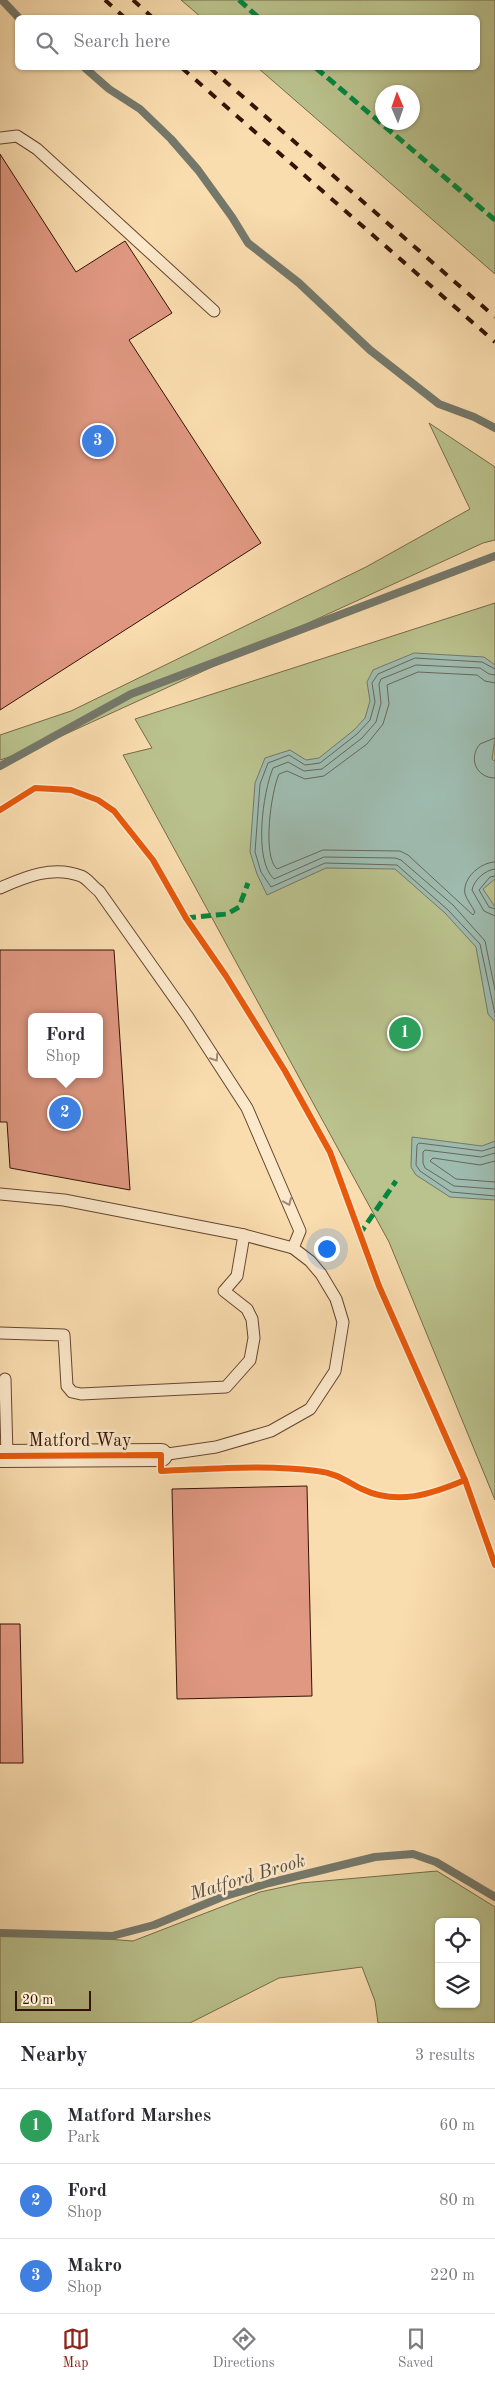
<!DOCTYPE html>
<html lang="en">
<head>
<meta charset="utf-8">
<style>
  body { margin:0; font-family:"Old Standard TT",serif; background:#f2f2f3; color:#2b2b33 }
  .controls { position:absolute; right:15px; bottom:15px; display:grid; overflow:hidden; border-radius:8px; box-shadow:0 1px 4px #0004 }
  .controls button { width:45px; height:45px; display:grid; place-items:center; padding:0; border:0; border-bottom:1px solid #e1e1e2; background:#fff; color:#2b2b33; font:25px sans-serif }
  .compass { position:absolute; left:375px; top:85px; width:45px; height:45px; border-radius:50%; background:#fff; box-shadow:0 1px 4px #0004; rotate:358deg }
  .scale { position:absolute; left:15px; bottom:12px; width:76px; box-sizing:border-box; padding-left:5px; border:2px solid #341305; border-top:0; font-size:14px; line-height:18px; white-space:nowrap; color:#341305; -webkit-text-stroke:4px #fce9cb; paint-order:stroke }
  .you { position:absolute; left:326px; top:1248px; width:18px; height:18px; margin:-12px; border:4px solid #fff; border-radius:50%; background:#1a73e8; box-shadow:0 0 0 8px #1a73e833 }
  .badge { display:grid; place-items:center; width:32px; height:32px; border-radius:50%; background:#8f2418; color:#fff; font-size:16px; font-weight:700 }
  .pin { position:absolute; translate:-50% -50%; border:2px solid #fff; box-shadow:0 1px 5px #0006 }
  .popup { position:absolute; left:28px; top:1013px; width:75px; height:65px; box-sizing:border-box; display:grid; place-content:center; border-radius:8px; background:#fff; filter:drop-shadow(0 1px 4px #0005); font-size:16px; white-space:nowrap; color:#7c7c81 }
  .popup b { font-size:19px; color:#2b2b33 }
  .popup::after { content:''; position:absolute; left:50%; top:100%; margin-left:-10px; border:10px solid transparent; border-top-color:#fff }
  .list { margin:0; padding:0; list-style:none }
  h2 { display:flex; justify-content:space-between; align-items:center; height:65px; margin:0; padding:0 20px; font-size:21px }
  h2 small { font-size:16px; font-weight:400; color:#7c7c81 }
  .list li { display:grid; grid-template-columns:32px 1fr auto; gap:15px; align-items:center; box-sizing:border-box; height:75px; padding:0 20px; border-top:1px solid #e1e1e2 }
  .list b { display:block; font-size:19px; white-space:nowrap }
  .list p { margin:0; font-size:16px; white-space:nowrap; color:#7c7c81 }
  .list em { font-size:16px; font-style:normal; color:#7c7c81 }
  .icon { flex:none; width:28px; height:28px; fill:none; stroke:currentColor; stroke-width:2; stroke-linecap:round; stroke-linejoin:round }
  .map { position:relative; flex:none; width:495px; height:2023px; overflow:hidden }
  .search { position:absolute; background:#fff; box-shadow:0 1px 4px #0004; left:15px; right:15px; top:15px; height:55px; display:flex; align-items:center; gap:12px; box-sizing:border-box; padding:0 18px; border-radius:8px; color:#7c7c81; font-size:19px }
  .sheet { height:290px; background:#fff }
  nav { display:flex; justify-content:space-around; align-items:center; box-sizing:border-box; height:70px; border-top:1px solid #e1e1e2; background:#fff; font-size:14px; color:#7c7c81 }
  nav a { display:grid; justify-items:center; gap:2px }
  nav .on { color:#8f2418 }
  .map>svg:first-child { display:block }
  .green { fill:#bac28d; stroke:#776a49; fill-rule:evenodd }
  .water { fill:#9ebbaf; stroke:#74786b }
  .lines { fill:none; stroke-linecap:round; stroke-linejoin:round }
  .shore { stroke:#69675a; stroke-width:1 }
  .stream { stroke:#74786b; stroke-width:8 }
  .building { fill:#e09882; stroke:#341305; fill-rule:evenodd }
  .service-casing { stroke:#664630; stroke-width:13 }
  .minor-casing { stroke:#664630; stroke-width:24 }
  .service { stroke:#fce9cb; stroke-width:11 }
  .minor { stroke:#fce9cb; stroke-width:22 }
  .rail { stroke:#341305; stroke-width:4; stroke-dasharray:9 9; stroke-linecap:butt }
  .quiet { stroke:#00873e; stroke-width:5; stroke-dasharray:10 5; stroke-linecap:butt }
  .cycleway-casing { stroke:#fce9cb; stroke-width:9 }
  .cycleway { stroke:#e8590c; stroke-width:6 }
  .oneway { stroke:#a28972 }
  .labels { text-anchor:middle; stroke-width:5; stroke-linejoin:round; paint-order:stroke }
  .street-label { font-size:18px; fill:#341305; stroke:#fce9cb }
  .water-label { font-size:19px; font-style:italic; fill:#594e40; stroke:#fce9cb }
</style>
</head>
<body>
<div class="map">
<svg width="495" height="2023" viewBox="0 0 495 2023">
  <rect width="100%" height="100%" fill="#faddaf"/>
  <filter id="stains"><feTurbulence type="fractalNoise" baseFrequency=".004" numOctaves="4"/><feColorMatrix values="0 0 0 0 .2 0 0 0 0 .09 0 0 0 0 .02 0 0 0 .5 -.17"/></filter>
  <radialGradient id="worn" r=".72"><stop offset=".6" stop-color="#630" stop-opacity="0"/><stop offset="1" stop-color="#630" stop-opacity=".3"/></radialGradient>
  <!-- green -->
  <g class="green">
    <path d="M181 0H495V274L258 68H478V18L201 17ZM412 92V122H382V92Z"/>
    <path d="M429 423 495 467V540L483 543 33 749 0 760V735L71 711 366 567 470 509Z"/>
    <path d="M495 603V1500L389 1242 123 755 152 748 135 719Z"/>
    <path d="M437 1871 495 1907V2023H378L375 2001 362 1967 279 1978 190 2023H0V1931L133 1941 260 1892 301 1883ZM439 1922H476V2004H439Z"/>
  </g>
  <!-- water -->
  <g class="water">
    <path d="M414 653 484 657 495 665V738L492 759 495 762V879L483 889 495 907V1022L488 1014 476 947 445 913 395 869 326 868 267 895 257 874 250 852 255 783 265 758 290 750 306 760 319 758 354 730 365 718 370 701 367 682 373 670Z"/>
    <path d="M412 1137 482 1146 495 1141V1200L450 1197 416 1175 411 1167Z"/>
  </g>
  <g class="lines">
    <!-- shore -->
    <g class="shore">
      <path d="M495 669 482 662 415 658 378 674 372 683 375 702 370 720 357 734 320 763 305 765 289 755 268 763 260 784 255 852 261 872 271 887 325 863 397 865 448 910 480 944 495 1014"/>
      <path d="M495 675 489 674 480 668 416 665 381 679 379 684 381 703 376 722 362 738 322 769 304 771 288 762 273 768C263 792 253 860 274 879L324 857 395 858 401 860 453 905 485 941 495 990"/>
      <path d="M495 683 485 681 477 675 418 672 387 685 389 704 383 724 367 744 324 776 305 779 287 771 279 774C271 792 262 856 277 869L323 850 400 851 408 855 473 915 475 912C472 906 467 900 465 894 462 878 481 862 495 862"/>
      <path d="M495 738 480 744C468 758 476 778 495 778"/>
      <path d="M495 869C485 870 474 880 472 890L484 911 495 916"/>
      <path d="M495 876 490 877 479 890 489 907 495 909"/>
      <path d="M495 1147 482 1151 419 1143 417 1145 416 1165 420 1171 451 1192 495 1196"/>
      <path d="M495 1153 481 1157 425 1150 423 1152V1163L425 1168 454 1186 495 1189"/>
      <path d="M495 1161 480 1165 433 1158 430 1161 456 1179 495 1182"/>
    </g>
    <!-- stream -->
    <g class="stream">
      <path d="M2 0 19 18"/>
      <path d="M85 68 109 89 140 109 171 139 198 170 232 217 248 243 299 283 370 350 439 404 474 417 495 428"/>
      <path d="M0 766 131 694 495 556"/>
      <path d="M0 1933 112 1936 154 1925 222 1897 269 1883 375 1857 413 1854 436 1862 495 1897"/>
    </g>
  </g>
  <!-- building -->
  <g class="building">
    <path d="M0 154 76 272 125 241 172 313 129 340 261 543 0 710Z"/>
    <path d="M0 950H114L130 1190 10 1168 7 1122H0ZM31 1017H99V1074H31Z"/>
    <path d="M307 1486 312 1696 177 1699 172 1489Z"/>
    <path d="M0 1624H20L23 1763H0Z"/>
  </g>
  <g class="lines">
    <defs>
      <g id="service">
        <path d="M0 138 17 136 37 149 214 311"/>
        <path d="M0 888C25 877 53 865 81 876 87 878 93 887 99 891L188 1017 247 1108 300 1231 293 1248"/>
        <path d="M0 1194 64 1200 244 1235 293 1248 310 1261 321 1274 336 1299 343 1322 335 1371 310 1409 271 1431 216 1447 161 1455"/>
        <path d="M0 1333 64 1335 67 1386 72 1392 81 1394 226 1387 250 1360 254 1338 252 1319 247 1309 224 1291 237 1276 244 1235"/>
        <path d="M5 1379 7 1456"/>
      </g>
      <path id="minor" d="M0 1456 161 1455"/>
    </defs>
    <!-- service casing -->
    <use href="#service" class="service-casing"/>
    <!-- minor casing -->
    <use href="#minor" class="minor-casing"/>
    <!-- service -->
    <use href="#service" class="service"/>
    <!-- minor -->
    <use href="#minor" class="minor"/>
    <!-- rail -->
    <g class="rail">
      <path d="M105 0 125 18"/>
      <path d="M133 0 153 18"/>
      <path d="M182 68 495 342"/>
      <path d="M210 68 495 317"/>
    </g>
    <!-- quiet -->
    <g class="quiet">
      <path d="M239 0 259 18"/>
      <path d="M316 68 495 220"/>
      <path d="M186 918 227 914 239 907 248 883"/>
      <path d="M359 1235 396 1181"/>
    </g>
    <defs>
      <g id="cycleway">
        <path d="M0 810 35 788 71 790 98 800 114 811 153 860 186 918 226 976 285 1071 330 1152 379 1286 465 1480 495 1565"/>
        <path d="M0 1456 161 1455V1471C212 1469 266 1464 317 1471 336 1473 346 1481 362 1489 397 1506 432 1494 465 1480"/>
      </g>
    </defs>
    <!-- cycleway casing -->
    <use href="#cycleway" class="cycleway-casing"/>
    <!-- cycleway -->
    <use href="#cycleway" class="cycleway"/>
  </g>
  <!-- one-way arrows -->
  <defs><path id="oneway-chevron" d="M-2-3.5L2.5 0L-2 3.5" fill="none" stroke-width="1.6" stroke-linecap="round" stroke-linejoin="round" transform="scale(1.25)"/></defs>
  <g class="oneway">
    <use href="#oneway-chevron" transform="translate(215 1058) rotate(57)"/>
    <use href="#oneway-chevron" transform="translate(288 1202) rotate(67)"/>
  </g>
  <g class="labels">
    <!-- street labels -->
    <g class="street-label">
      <text x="80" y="1446">Matford Way</text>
    </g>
    <!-- water labels -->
    <g class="water-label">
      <text transform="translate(247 1876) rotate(-17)" y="7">Matford Brook</text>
    </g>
  </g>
  <rect width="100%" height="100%" filter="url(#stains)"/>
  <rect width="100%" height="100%" fill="url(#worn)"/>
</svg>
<div class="controls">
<button><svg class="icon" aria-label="locate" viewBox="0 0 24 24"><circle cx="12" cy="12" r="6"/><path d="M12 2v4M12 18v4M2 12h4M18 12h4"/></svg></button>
<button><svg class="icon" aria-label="layers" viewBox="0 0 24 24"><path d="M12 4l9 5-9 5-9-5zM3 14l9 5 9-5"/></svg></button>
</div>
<svg class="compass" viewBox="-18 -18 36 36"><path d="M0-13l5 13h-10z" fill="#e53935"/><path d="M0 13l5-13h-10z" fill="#7c7c81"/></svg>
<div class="scale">20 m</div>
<div class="you"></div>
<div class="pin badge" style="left:405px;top:1033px;background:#2e9e5b">1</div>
<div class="pin badge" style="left:65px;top:1113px;background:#3f7fe0">2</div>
<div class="popup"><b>Ford</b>Shop</div>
<div class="pin badge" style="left:98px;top:441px;background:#3f7fe0">3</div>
<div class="search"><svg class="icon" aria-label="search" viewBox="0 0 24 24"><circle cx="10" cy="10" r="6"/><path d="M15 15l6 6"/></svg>Search here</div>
</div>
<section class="sheet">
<h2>Nearby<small>3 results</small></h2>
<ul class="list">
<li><span class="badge" style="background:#2e9e5b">1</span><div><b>Matford Marshes</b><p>Park</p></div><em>60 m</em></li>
<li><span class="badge" style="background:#3f7fe0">2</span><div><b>Ford</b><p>Shop</p></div><em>80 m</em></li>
<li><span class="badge" style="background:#3f7fe0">3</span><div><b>Makro</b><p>Shop</p></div><em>220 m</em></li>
</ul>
</section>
<nav>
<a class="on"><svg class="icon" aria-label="map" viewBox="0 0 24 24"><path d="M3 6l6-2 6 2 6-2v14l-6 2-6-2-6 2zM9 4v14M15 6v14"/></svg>Map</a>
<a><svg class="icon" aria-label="directions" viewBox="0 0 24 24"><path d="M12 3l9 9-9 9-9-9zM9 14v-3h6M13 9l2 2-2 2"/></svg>Directions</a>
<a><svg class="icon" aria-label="saved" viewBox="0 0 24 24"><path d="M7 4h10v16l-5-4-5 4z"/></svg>Saved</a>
</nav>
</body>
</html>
